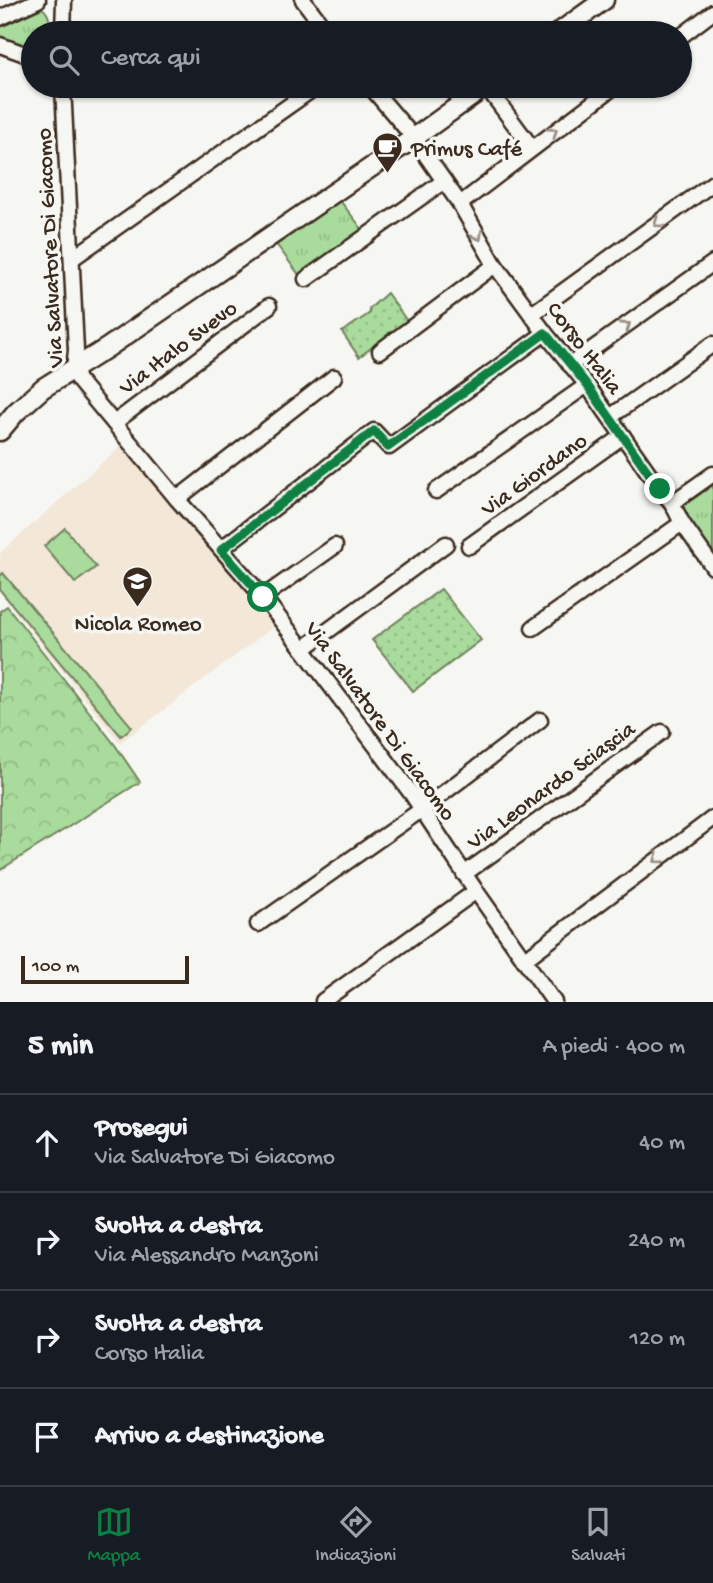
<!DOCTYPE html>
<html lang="it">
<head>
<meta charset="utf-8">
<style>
  body { margin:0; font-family:"Gochi Hand",sans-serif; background:#20242c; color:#f1f3f6 }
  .scale { position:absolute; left:21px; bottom:18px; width:168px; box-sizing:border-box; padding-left:7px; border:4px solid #3b2a1e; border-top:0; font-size:19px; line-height:24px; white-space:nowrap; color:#3b2a1e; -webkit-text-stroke:5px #f6f6f2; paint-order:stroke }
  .stop { position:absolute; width:21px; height:21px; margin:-16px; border:5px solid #0b8043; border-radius:50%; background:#fff }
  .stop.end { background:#0b8043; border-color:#fff; box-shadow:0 2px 7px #0008 }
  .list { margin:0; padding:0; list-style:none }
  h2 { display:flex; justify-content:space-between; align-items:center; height:91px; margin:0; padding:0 28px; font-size:30px }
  h2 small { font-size:23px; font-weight:400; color:#9ea1a6 }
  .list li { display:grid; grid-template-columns:46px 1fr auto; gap:21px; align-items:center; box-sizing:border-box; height:98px; padding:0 28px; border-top:2px solid #363941 }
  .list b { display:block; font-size:26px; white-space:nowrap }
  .list p { margin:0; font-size:23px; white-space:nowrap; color:#9ea1a6 }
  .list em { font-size:23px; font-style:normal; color:#9ea1a6 }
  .icon { flex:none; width:38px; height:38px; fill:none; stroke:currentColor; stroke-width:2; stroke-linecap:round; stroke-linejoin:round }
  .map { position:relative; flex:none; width:713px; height:1002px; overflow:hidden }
  .search { position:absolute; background:#171b24; box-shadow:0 2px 5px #0004; left:21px; right:21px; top:21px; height:77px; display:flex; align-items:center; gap:18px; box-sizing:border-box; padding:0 24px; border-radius:38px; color:#9ea1a6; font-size:26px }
  .sheet { height:483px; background:#171b24 }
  nav { display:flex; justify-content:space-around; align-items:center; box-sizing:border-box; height:98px; border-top:2px solid #363941; background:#171b24; font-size:19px; color:#9ea1a6 }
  nav a { display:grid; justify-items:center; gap:4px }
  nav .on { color:#0b8043 }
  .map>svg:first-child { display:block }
  .built { fill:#f3e7d8 }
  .grass { fill:url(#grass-dots); stroke:#72825d; stroke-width:2 }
  .forest { fill:url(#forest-crowns); stroke:#72825d; stroke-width:2 }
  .park { fill:url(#park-tufts); stroke:#72825d; stroke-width:2 }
  .pitch { fill:#a8db9c; stroke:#72825d; stroke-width:2 }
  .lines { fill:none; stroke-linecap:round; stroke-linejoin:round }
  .minor-casing { stroke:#3b2a1e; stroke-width:19 }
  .tertiary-casing { stroke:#3b2a1e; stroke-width:23 }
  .minor { stroke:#f6f6f2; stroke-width:14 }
  .tertiary { stroke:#f6f6f2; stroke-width:18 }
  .oneway { stroke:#989088 }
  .route { stroke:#0b8043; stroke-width:9 }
  .labels { text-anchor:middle; stroke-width:7; stroke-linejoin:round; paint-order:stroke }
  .poi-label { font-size:23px; fill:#3b2a1e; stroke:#f6f6f2; text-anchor:start }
  .street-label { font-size:23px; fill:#3b2a1e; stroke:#f6f6f2 }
</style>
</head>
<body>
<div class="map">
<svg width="713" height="1002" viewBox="0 0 713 1002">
  <defs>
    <pattern id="grass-dots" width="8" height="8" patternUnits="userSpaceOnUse" patternTransform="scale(1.75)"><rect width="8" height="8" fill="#a8db9c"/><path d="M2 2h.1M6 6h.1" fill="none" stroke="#92bc86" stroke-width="1.8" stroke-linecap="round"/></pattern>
    <pattern id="forest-crowns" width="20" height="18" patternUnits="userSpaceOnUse" patternTransform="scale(1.75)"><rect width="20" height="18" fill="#a8db9c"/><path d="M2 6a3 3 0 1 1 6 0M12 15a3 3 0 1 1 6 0" fill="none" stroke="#92bc86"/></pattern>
    <pattern id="park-tufts" width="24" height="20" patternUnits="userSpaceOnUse" patternTransform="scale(1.75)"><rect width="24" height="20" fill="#a8db9c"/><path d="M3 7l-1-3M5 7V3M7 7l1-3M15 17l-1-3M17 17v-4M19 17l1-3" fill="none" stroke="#92bc86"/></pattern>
  </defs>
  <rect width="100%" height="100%" fill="#f6f6f2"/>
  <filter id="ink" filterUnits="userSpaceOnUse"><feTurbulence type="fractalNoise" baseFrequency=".0143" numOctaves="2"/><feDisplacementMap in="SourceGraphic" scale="14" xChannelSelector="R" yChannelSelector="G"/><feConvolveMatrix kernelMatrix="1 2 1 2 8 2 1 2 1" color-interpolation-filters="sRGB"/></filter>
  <g filter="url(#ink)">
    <!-- built -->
    <path class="built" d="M122 445 277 624 120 743 0 593V553Z"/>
    <!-- grass -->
    <g class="grass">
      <path d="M387 293 407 321 359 357 342 332 370 313 369 309Z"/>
      <path d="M441 589 481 640 413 691 372 640Z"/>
    </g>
    <!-- forest -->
    <path class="forest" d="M7 606 115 745 140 782 0 870V611Z"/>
    <!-- park -->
    <g class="park">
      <path d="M42 8C50 13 51 25 49 33H33V49L30 50 0 40V27Z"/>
      <path d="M338 198 366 234 303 280 276 244Z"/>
      <path d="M713 485V558L679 509Z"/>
    </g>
    <!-- pitch -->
    <g class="pitch">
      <path d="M65 528 96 567 75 583 44 546Z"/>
      <path d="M3 573 132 727 121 736 0 590V576Z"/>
    </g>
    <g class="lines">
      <defs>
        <g id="minor">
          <path d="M303 0 328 33"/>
          <path d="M0 18 38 0"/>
          <path d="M63 33 64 0"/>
          <path d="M680 37 713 12"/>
          <path d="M0 45 33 57"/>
          <path d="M63 86 76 350 74 369 78 380 177 499 263 597 303 649 411 793 476 891 554 1002"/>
          <path d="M370 86 414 138 460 204 495 265 545 333 587 385 660 489 672 503 682 523 713 567"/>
          <path d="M486 86 532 148"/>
          <path d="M460 204 615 86"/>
          <path d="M73 258 317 86"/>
          <path d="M306 279 444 181"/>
          <path d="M532 314 713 183"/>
          <path d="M380 351 495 265"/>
          <path d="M570 365 713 263"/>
          <path d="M610 417 713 344"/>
          <path d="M114 423 269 306"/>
          <path d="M436 491 587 385"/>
          <path d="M177 499 334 377"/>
          <path d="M672 503 713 474"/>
          <path d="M469 546 623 436"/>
          <path d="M221 549 374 431 389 447 545 333"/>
          <path d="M263 597 335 546"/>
          <path d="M533 628 682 523"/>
          <path d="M303 649 446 544"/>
          <path d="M464 874 662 732"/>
          <path d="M258 924 421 810 540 720"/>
          <path d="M524 960 713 818"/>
          <path d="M323 1001 476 891"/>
        </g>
        <g id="tertiary">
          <path d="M558 33 604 0"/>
          <path d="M0 431 16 412 43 388 107 348 414 138 486 86"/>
        </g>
      </defs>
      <!-- minor casing -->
      <use href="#minor" class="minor-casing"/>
      <!-- tertiary casing -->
      <use href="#tertiary" class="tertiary-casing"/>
      <!-- minor -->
      <use href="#minor" class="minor"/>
      <!-- tertiary -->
      <use href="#tertiary" class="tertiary"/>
    </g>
    <!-- one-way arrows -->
    <defs><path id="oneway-chevron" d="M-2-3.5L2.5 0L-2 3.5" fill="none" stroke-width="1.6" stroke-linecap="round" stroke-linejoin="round" transform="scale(1.75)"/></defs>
    <g class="oneway">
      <use href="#oneway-chevron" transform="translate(553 132) rotate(-37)"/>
      <use href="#oneway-chevron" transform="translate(658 223) rotate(144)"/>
      <use href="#oneway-chevron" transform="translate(478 236) rotate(61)"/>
      <use href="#oneway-chevron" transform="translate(626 326) rotate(-35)"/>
      <use href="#oneway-chevron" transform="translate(658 859) rotate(143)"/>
    </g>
  </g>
  <g class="lines" filter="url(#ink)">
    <!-- route -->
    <path class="route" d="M263 597 221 550 374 431 388 447 545 333 587 385 660 489"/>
  </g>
  <!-- icons -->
  <defs>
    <symbol id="cafe-pin" viewBox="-11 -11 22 30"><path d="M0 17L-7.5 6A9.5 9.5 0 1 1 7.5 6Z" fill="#3b2a1e" stroke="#f6f6f2"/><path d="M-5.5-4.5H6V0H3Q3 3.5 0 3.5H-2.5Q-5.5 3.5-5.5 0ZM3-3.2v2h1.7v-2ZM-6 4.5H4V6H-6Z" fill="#fff"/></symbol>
    <symbol id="school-pin" viewBox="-11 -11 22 30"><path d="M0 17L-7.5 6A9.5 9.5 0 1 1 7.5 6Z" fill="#3b2a1e" stroke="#f6f6f2"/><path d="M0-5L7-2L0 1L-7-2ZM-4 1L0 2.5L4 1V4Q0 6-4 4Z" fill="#fff"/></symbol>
  </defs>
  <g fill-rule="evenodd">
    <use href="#cafe-pin" x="370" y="130" width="35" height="47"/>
    <use href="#school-pin" x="120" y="564" width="35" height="47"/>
  </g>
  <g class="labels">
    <!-- poi labels -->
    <g class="poi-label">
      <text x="411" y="155">Primus Café</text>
      <text x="138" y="630" text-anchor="middle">Nicola Romeo</text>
    </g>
    <!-- street labels -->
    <g class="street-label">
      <text transform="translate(48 248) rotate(-93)" y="8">Via Salvatore Di Giacomo</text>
      <text transform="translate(177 346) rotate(-37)" y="8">Via Italo Svevo</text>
      <text transform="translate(586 347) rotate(53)" y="8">Corso Italia</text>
      <text transform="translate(533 473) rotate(-36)" y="8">Via Giordano</text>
      <text transform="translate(382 720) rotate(54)" y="8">Via Salvatore Di Giacomo</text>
      <text transform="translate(550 784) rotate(-36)" y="8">Via Leonardo Sciascia</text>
    </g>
  </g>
</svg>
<div class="scale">100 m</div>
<div class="stop" style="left:263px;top:597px"></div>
<div class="stop end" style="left:660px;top:489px"></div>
<div class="search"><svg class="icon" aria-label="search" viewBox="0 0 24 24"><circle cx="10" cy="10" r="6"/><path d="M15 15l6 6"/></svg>Cerca qui</div>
</div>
<section class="sheet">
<h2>5 min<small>A piedi · 400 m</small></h2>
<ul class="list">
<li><svg class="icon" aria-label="ahead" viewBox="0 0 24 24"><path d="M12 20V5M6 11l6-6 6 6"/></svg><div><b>Prosegui</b><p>Via Salvatore Di Giacomo</p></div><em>40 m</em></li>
<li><svg class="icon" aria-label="right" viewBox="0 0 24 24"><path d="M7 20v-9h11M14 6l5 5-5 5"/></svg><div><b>Svolta a destra</b><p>Via Alessandro Manzoni</p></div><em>240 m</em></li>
<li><svg class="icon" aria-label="right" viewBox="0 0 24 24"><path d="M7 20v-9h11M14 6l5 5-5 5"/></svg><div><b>Svolta a destra</b><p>Corso Italia</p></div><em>120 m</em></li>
<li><svg class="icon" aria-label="arrive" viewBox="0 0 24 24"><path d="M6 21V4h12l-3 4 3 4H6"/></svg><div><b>Arrivo a destinazione</b></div></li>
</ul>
</section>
<nav>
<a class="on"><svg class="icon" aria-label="map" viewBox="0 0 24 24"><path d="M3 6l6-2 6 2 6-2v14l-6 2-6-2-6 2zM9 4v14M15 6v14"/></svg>Mappa</a>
<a><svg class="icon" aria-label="directions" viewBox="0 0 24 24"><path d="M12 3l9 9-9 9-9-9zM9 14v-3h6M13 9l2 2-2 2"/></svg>Indicazioni</a>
<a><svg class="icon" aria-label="saved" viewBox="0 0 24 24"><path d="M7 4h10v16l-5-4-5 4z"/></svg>Salvati</a>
</nav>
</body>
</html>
